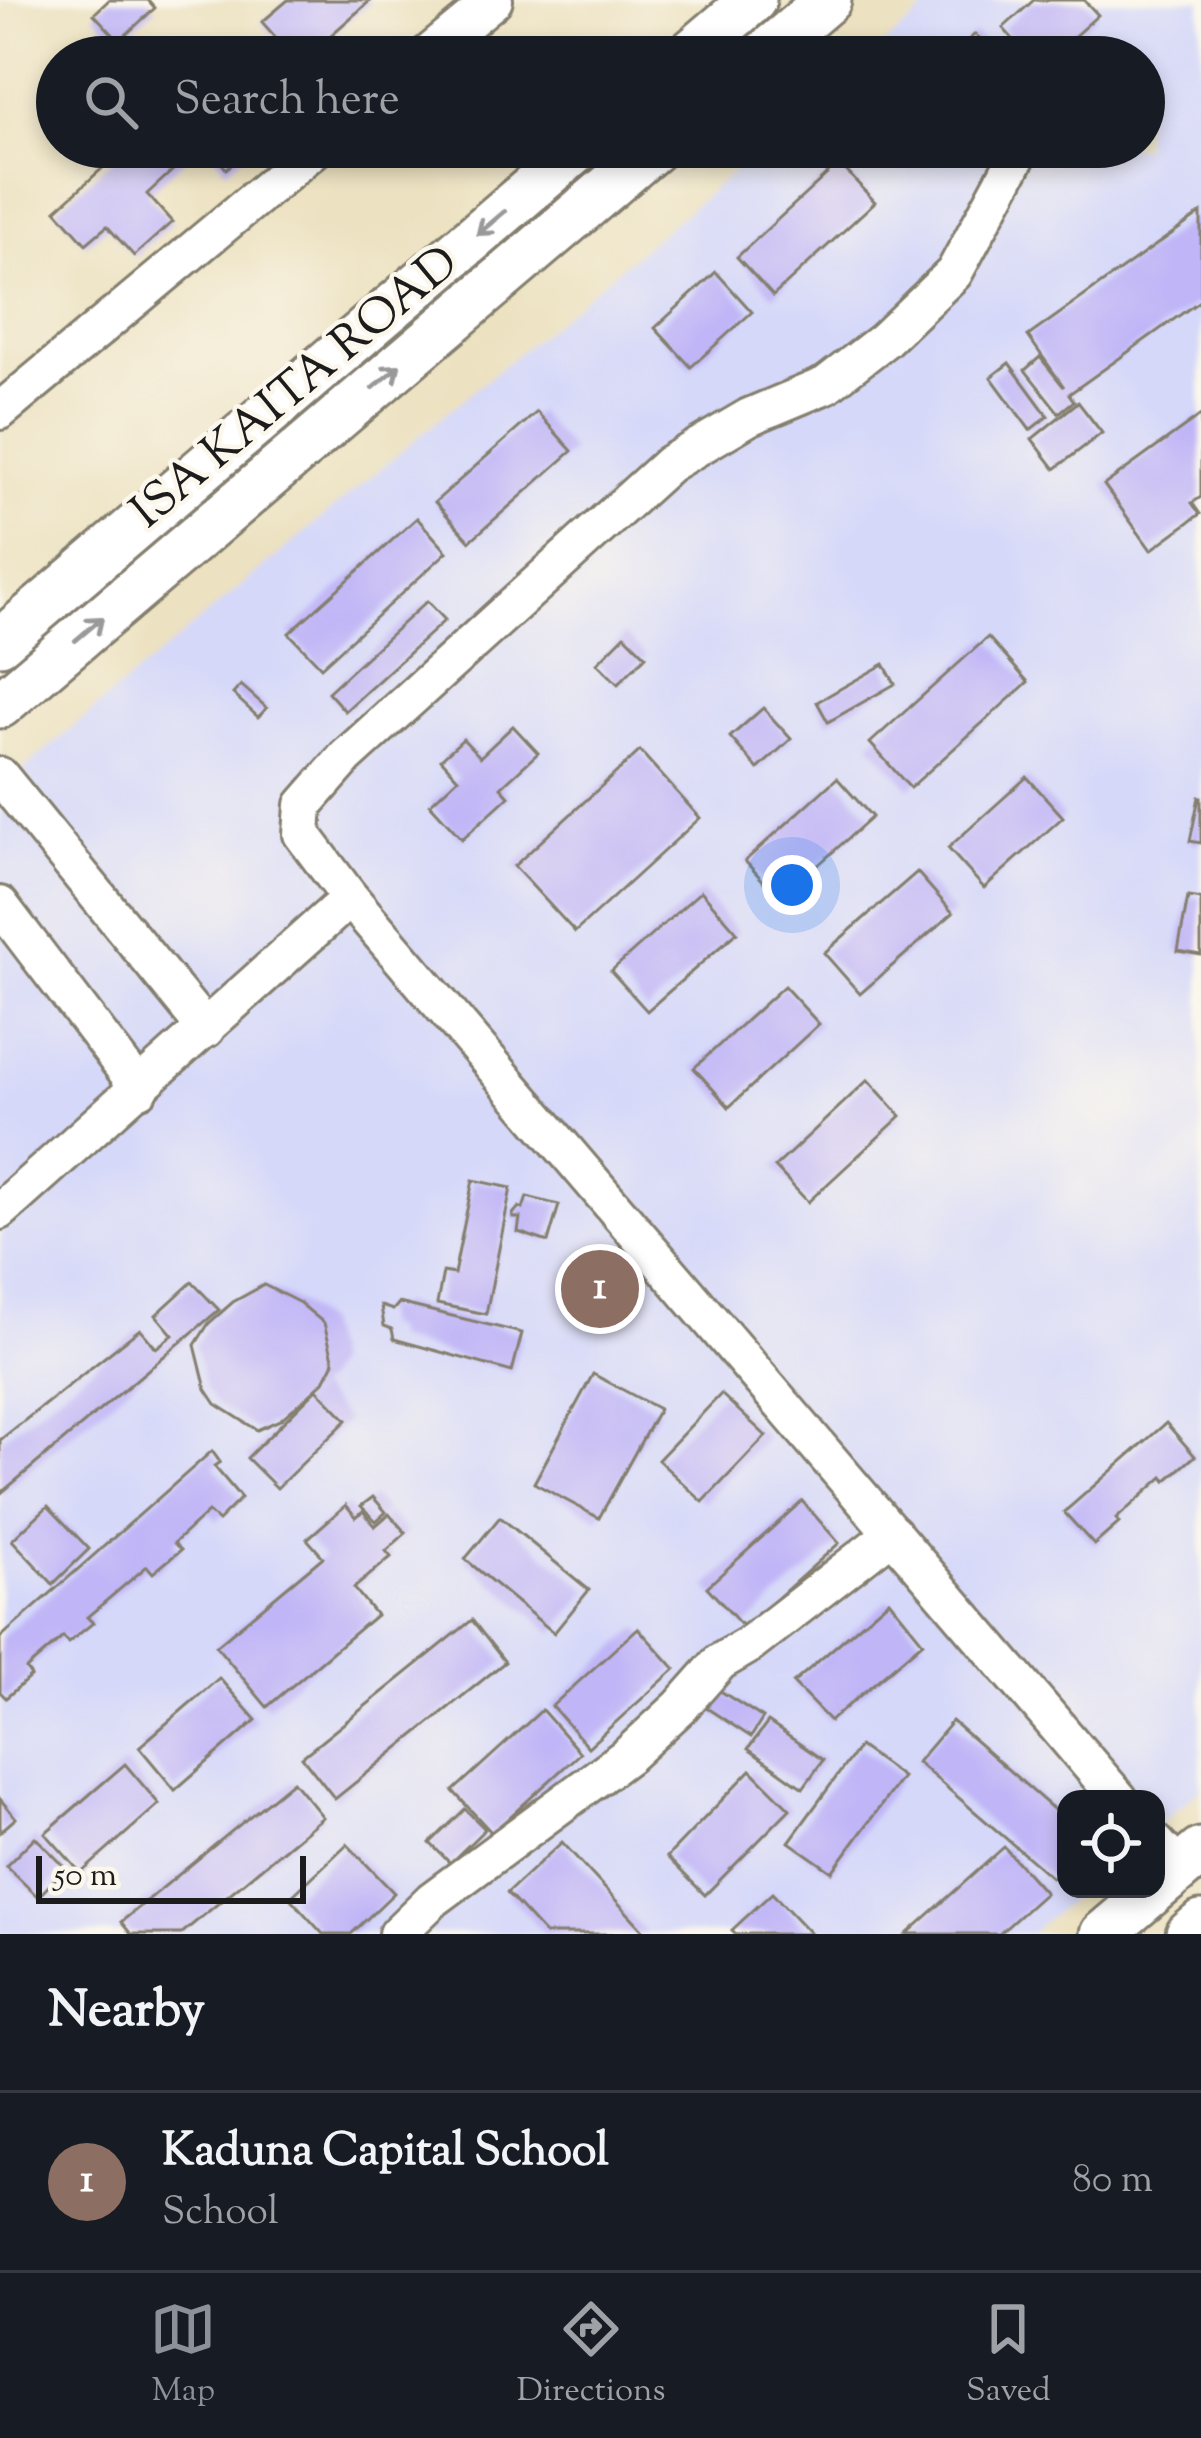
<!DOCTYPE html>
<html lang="en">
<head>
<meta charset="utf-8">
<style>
  body { margin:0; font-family:"Sorts Mill Goudy",serif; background:#242831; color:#f1f3f6 }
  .controls { position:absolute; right:36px; bottom:36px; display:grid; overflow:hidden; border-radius:24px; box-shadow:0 6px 18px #0003 }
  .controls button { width:108px; height:108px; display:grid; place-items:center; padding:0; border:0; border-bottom:3px solid #363941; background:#171b24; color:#f1f3f6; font:60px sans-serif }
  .scale { position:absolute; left:36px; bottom:30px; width:270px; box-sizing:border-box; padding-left:12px; border:6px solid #1c1c1c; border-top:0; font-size:33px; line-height:42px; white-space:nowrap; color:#1c1c1c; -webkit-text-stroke:9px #fbf7ec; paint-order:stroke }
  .you { position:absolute; left:792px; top:885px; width:42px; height:42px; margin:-30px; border:9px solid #fff; border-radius:50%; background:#1a73e8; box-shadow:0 0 0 18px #1a73e833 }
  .badge { display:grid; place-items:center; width:78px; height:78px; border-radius:50%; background:#8c9099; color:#fff; font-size:39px; font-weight:700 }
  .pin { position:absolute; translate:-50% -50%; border:6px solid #fff; box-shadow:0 3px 12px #0006 }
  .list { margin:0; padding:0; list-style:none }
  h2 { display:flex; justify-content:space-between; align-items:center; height:156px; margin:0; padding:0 48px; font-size:51px }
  h2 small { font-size:39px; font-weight:400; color:#9ea1a6 }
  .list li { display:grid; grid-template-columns:78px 1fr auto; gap:36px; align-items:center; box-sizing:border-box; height:180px; padding:0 48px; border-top:3px solid #363941 }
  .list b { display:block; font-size:45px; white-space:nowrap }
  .list p { margin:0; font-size:39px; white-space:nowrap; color:#9ea1a6 }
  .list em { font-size:39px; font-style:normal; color:#9ea1a6 }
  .icon { flex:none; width:66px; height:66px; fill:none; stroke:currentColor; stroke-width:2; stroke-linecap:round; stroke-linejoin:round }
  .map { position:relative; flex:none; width:1201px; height:1934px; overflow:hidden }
  .search { position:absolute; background:#171b24; box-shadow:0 6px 18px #0003; left:36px; right:36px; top:36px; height:132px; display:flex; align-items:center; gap:30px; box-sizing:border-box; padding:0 42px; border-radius:66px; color:#9ea1a6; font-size:45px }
  .sheet { height:336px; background:#171b24 }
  nav { display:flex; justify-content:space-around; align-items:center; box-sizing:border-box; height:168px; border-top:3px solid #363941; background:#171b24; font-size:33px; color:#9ea1a6 }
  nav a { display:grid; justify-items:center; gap:6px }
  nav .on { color:#8c9099 }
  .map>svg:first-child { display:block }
  .built { fill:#d5d8f9 }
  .building { fill:#c0b5f7 }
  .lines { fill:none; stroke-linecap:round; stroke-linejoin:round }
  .minor-casing { stroke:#847e6e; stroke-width:42 }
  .major-casing { stroke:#847e6e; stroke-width:51 }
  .minor { stroke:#fff; stroke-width:36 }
  .major { stroke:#fff; stroke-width:45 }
  .oneway { stroke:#999 }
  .labels { text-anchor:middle; stroke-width:9; stroke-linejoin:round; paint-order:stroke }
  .street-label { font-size:48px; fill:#1c1c1c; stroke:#fbf7ec }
</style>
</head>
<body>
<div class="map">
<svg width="1201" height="1934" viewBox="0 0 1201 1934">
  <rect width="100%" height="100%" fill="#fbf7ec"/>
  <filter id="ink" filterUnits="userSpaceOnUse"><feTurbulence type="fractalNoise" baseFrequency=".00833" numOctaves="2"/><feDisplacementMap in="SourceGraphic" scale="24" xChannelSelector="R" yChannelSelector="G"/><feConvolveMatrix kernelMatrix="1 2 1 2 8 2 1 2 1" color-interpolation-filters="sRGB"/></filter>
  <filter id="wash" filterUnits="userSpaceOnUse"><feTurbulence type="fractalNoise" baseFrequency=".004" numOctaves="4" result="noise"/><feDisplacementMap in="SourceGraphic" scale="48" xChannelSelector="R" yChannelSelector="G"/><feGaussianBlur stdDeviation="2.7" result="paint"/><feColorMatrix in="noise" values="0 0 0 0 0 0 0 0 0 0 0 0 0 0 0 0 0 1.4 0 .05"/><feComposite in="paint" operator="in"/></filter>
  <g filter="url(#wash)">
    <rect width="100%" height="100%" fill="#ece1c0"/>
    <!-- built -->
    <path class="built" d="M937 0H1201V1789L1156 1827V1799H1066V1889H1083L1030 1934H0V789L763 147H1144V57H870Z"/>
    <g id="blocks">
      <!-- building -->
      <g class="building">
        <path d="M109 0H148L155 8 119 41 94 14Z"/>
        <path d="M288 0H371L306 57H293L262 22Z"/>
        <path d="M1034 0H1084L1098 15 1051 57H1029L1003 28Z"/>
        <path d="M975 34 997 57H951Z"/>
        <path d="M126 147H198L147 194 172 222 134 256 107 226 86 244 56 210Z"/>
        <path d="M209 147H239L245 154 226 169Z"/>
        <path d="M839 163 875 202 773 296 737 257Z"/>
        <path d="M1201 213V300L1069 394 1074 401 1059 413 1025 370 1040 357 1064 387 1028 336Z"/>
        <path d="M716 272 752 312 691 367 655 328Z"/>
        <path d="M1009 363 1048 416 1030 430 991 377Z"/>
        <path d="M1078 402 1102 433 1055 469 1032 439Z"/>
        <path d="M537 412 572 451 470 541 435 502Z"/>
        <path d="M1201 415V497L1192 503 1200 514 1151 550 1104 485Z"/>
        <path d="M417 518 447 552 321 667 289 633Z"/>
        <path d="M427 601 445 620 345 711 328 692Z"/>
        <path d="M625 635 646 656 618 684 597 663Z"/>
        <path d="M988 637 1028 682 910 788 870 743Z"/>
        <path d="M884 664 895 684 828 722 817 702Z"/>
        <path d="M241 685 267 708 258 717 233 694Z"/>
        <path d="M763 708 791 739 758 769 730 737Z"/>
        <path d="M513 726 538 753 501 787 509 796 462 839 430 804 458 778 441 759 463 739 480 757Z"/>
        <path d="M640 751 700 818 575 932 514 866Z"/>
        <path d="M1027 777 1063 817 984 888 948 848Z"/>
        <path d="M837 778 872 817 780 899 745 861Z"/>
        <path d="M1199 797H1201V843L1190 841Z"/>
        <path d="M917 872 953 913 860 994 824 953Z"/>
        <path d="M701 891 737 932 647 1011 611 971Z"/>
        <path d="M1188 897 1201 899V955L1178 951Z"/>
        <path d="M784 986 819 1024 729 1107 694 1068Z"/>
        <path d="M868 1080 901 1116 808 1202 775 1167Z"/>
        <path d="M473 1180 511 1188 486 1314 437 1304 443 1272 454 1274Z"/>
        <path d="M527 1197 559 1205 548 1242 518 1232 520 1218H513V1214L519 1207 523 1209Z"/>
        <path d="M192 1282 219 1310 0 1494V1440L140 1329 156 1348 173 1335 156 1315Z"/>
        <path d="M264 1285 300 1303 324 1323 334 1362 324 1381 300 1403 280 1420 257 1430 216 1404 206 1389 195 1345 209 1323 233 1302Z"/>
        <path d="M399 1303 522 1333 512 1372 394 1339 392 1329 384 1326 381 1306 393 1310Z"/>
        <path d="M593 1374 659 1409 599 1518 534 1483Z"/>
        <path d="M317 1389 347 1420 277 1488 247 1458Z"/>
        <path d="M721 1394 766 1436 703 1502 658 1460Z"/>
        <path d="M1166 1423 1195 1456 1166 1481 1163 1477 1116 1519 1119 1523 1094 1545 1064 1512Z"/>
        <path d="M212 1451 220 1462 214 1466 241 1498 218 1521 208 1512 174 1543 181 1550 153 1573 147 1566 87 1617 93 1623 68 1643 63 1637 26 1669 31 1676 6 1698 0 1692V1638Z"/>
        <path d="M373 1497 386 1512 376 1521 361 1506Z"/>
        <path d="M802 1501 839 1543 744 1628 707 1587Z"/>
        <path d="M346 1505 356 1517 363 1511 375 1526 389 1514 406 1533 386 1551 391 1557 354 1588 376 1615 267 1707 216 1646 323 1557 307 1539Z"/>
        <path d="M48 1506 89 1549 53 1584 12 1540Z"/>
        <path d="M500 1517 589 1590 554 1633 465 1559Z"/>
        <path d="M889 1600 923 1642 830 1721 793 1683Z"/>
        <path d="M472 1620 505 1662 335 1799 302 1757Z"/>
        <path d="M638 1628 675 1669 588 1747 552 1706Z"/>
        <path d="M219 1678 256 1720 175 1790 139 1747Z"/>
        <path d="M714 1687 763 1718 751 1737 702 1705Z"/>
        <path d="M542 1710 580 1753 492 1833 453 1791Z"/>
        <path d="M952 1721 1066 1820V1863L1052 1878 917 1762Z"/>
        <path d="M768 1722 823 1760 803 1788 748 1749Z"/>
        <path d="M859 1746 902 1777 832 1872 789 1842Z"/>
        <path d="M125 1764 159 1804 81 1873 45 1833Z"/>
        <path d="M751 1770 790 1809 705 1895 667 1857Z"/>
        <path d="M293 1781 323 1817 181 1934H131L121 1922Z"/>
        <path d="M0 1799 16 1818 0 1832Z"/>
        <path d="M465 1809 485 1829 450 1863 430 1843Z"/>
        <path d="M35 1837 66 1868 38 1897 6 1866Z"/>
        <path d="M562 1842 647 1934H545L507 1893Z"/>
        <path d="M347 1844 394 1893 351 1934H323L290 1898Z"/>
        <path d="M1004 1847 1045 1893 999 1934H907Z"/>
        <path d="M772 1893 811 1934H736L732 1930Z"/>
      </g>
    </g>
  </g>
  <g filter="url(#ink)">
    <use href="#blocks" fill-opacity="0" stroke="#847e6e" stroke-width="3"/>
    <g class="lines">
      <defs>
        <g id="minor">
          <path d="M425 57 494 0"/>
          <path d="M1022 147 954 273 884 340 826 385 749 417 669 464 346 757 304 805 302 834 350 898 1119 1799"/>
          <path d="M0 411 317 147"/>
          <path d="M0 776 206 1029"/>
          <path d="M0 905 140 1089"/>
          <path d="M0 1211 350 898"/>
          <path d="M1156 1843 1180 1869"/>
          <path d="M397 1934 432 1900 628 1755 680 1707 720 1662 749 1645 893 1533"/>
        </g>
        <g id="major">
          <path d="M686 57 753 0"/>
          <path d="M761 57 828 0"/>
          <path d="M0 642 580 147"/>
          <path d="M0 705 656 147"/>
          <path d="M1103 1934 1201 1851"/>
          <path d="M1189 1934 1201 1924"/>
        </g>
      </defs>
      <!-- minor casing -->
      <use href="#minor" class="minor-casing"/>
      <!-- major casing -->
      <use href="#major" class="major-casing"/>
      <!-- minor -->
      <use href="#minor" class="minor"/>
      <!-- major -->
      <use href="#major" class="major"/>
    </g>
    <!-- one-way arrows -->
    <defs><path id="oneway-shaft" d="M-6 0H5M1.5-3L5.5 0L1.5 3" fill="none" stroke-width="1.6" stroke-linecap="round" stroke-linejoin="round" transform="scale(3)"/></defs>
    <g class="oneway">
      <use href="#oneway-shaft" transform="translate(491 223) rotate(140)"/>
      <use href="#oneway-shaft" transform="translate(386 377) rotate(-40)"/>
      <use href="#oneway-shaft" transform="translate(89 629) rotate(-40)"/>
    </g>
  </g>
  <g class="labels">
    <!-- street labels -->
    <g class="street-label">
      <text transform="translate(293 385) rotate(-40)" y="17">ISA KAITA ROAD</text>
    </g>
  </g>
</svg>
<div class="controls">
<button><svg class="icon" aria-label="locate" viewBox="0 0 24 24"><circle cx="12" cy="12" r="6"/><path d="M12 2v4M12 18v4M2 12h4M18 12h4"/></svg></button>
</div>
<div class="scale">50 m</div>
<div class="you"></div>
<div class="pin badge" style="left:600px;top:1289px;background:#8d6e63">1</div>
<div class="search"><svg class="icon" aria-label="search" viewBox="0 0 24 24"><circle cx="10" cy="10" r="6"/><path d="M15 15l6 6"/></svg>Search here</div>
</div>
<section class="sheet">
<h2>Nearby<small></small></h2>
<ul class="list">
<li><span class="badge" style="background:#8d6e63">1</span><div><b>Kaduna Capital School</b><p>School</p></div><em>80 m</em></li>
</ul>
</section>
<nav>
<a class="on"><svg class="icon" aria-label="map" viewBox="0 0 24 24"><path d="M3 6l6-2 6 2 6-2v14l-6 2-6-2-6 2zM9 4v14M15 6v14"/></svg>Map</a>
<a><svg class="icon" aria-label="directions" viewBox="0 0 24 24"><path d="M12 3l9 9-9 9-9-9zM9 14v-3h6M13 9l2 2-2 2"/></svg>Directions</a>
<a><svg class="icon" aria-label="saved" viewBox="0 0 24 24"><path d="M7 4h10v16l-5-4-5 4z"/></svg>Saved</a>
</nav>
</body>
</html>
